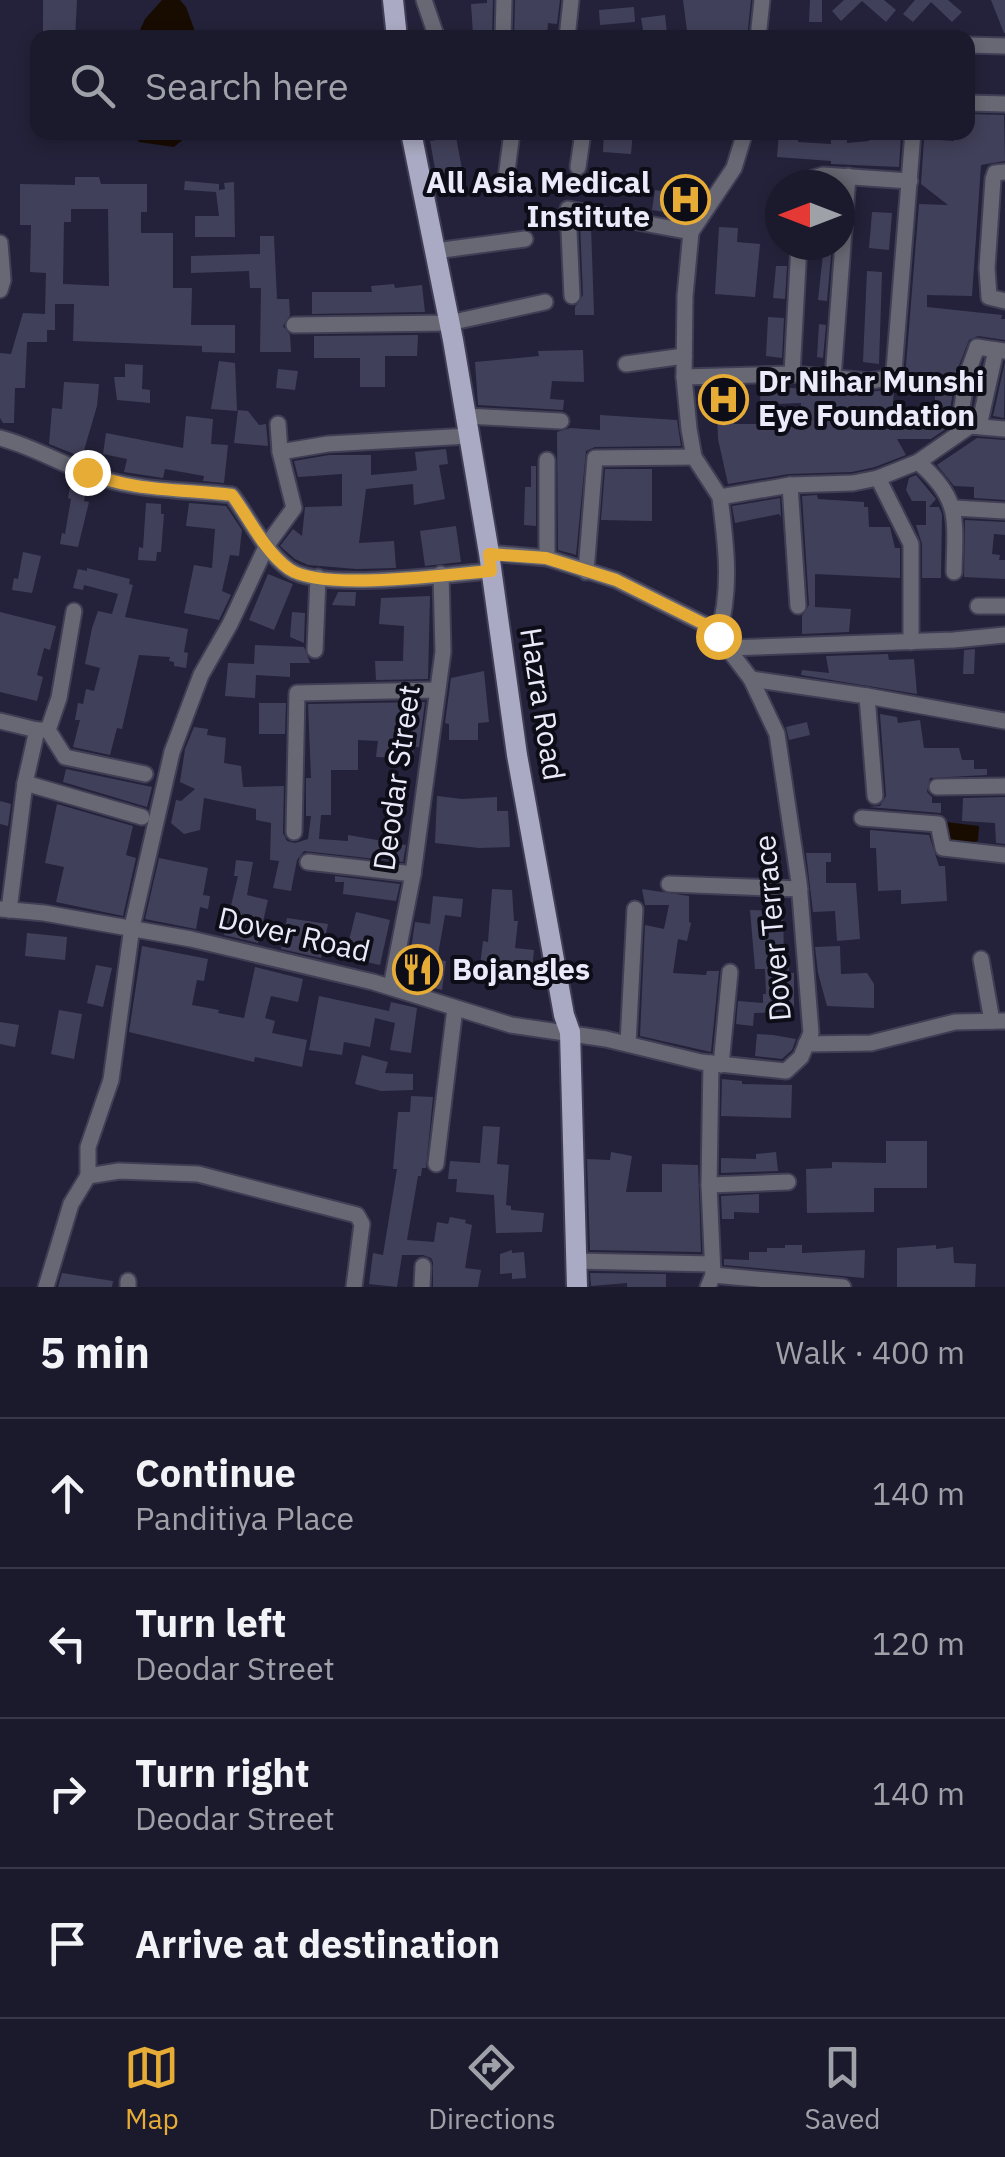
<!DOCTYPE html>
<html lang="en">
<head>
<meta charset="utf-8">
<style>
  body { margin:0; font-family:"IBM Plex Sans",sans-serif; background:#272738; color:#f1f3f6 }
  .compass { position:absolute; left:765px; top:170px; width:90px; height:90px; border-radius:50%; background:#1a1a2c; box-shadow:0 5px 15px #0003; rotate:270deg }
  .stop { position:absolute; width:30px; height:30px; margin:-22px; border:8px solid #e7ac36; border-radius:50%; background:#fff }
  .stop.end { background:#e7ac36; border-color:#fff; box-shadow:0 2px 10px #0008 }
  .list { margin:0; padding:0; list-style:none }
  h2 { display:flex; justify-content:space-between; align-items:center; height:130px; margin:0; padding:0 40px; font-size:42px }
  h2 small { font-size:32px; font-weight:400; color:#9fa1a9 }
  .list li { display:grid; grid-template-columns:65px 1fr auto; gap:30px; align-items:center; box-sizing:border-box; height:150px; padding:0 40px; border-top:2px solid #383848 }
  .list b { display:block; font-size:38px; white-space:nowrap }
  .list p { margin:0; font-size:32px; white-space:nowrap; color:#9fa1a9 }
  .list em { font-size:32px; font-style:normal; color:#9fa1a9 }
  .icon { flex:none; width:55px; height:55px; fill:none; stroke:currentColor; stroke-width:2; stroke-linecap:round; stroke-linejoin:round }
  .map { position:relative; flex:none; width:1005px; height:1287px; overflow:hidden }
  .search { position:absolute; background:#1a1a2c; box-shadow:0 5px 15px #0003; left:30px; right:30px; top:30px; height:110px; display:flex; align-items:center; gap:25px; box-sizing:border-box; padding:0 35px; border-radius:20px; color:#9fa1a9; font-size:38px }
  .sheet { height:730px; background:#1a1a2c }
  nav { display:flex; justify-content:space-around; align-items:center; box-sizing:border-box; height:140px; border-top:2px solid #383848; background:#1a1a2c; font-size:28px; color:#9fa1a9 }
  nav a { display:grid; justify-items:center; gap:5px }
  nav .on { color:#e7ac36 }
  .map>svg:first-child { display:block }
  .water { fill:#180b00 }
  .building { fill:#41405a; fill-rule:evenodd }
  .lines { fill:none; stroke-linecap:round; stroke-linejoin:round }
  .minor-casing { stroke:#3f3e55; stroke-width:19 }
  .major-casing { stroke:#3f3e55; stroke-width:24 }
  .minor { stroke:#686874; stroke-width:15 }
  .major { stroke:#aaaac4; stroke-width:20 }
  .route { stroke:#e7ac36; stroke-width:12 }
  .labels { text-anchor:middle; stroke-width:8; stroke-linejoin:round; paint-order:stroke }
  .poi-label { font-size:30px; font-weight:bold; fill:#eaeafb; stroke:#0d0d17; text-anchor:start }
  .street-label { font-size:30px; fill:#eaeafb; stroke:#0d0d17 }
</style>
</head>
<body>
<div class="map">
<svg width="1005" height="1287" viewBox="0 0 1005 1287">
  <rect width="100%" height="100%" fill="#23223a"/>
  <!-- water -->
  <g class="water">
    <path d="M162 0H180L186 7 197 37H137L145 19Z"/>
    <path d="M133 133H191L174 147 139 142Z"/>
    <path d="M946 822 979 826 978 841 952 847 940 832Z"/>
  </g>
  <!-- building -->
  <g class="building">
    <path d="M43 0H77L75 38H43Z"/>
    <path d="M487 0H493L492 38H480V34H473L471 4 487 3Z"/>
    <path d="M515 0H560L557 24 548 23 547 36 514 38Z"/>
    <path d="M683 0H751L747 38H688Z"/>
    <path d="M810 0H822V22H809Z"/>
    <path d="M844 0H884L896 10 886 22 862 1 841 21 832 11Z"/>
    <path d="M915 0H948L962 12 952 22 931 2 913 22 903 14Z"/>
    <path d="M991 0H1005V33H1004Z"/>
    <path d="M634 7 635 22 600 25 599 10Z"/>
    <path d="M665 15 667 34 644 36 641 18Z"/>
    <path d="M968 114 1004 115 1005 161 981 165 972 296 927 295V307L1002 315 1001 319H1005V340L978 336 969 340 956 373 947 428 931 439H897L906 455 875 467 852 472 789 474 728 484 718 439 716 387H734V424H761L760 389 790 388 868 392 894 389 892 420 935 421V391L904 390 919 204 948 205 921 184 924 139 954 141V132H968ZM801 403 800 426 778 428 777 404Z"/>
    <path d="M604 132H633L631 154 603 152Z"/>
    <path d="M779 132H799L798 142 831 144V138H847V143L869 141 868 136H901L899 167 831 164V161L777 157Z"/>
    <path d="M456 137 462 169 436 174 430 141Z"/>
    <path d="M75 177H99L101 184H147V212H141V233H173V288H192L191 325H235V353L202 352V346L73 341 74 304H55V330H47V342H27L25 388H15L14 423H3L0 418V353L11 354 23 313 45 314 46 273 30 272 31 225H20V184L75 185ZM71 209H108L109 286 63 284 64 222H71Z"/>
    <path d="M185 181 219 184V190L225 189 224 183 234 182 235 237H195V216H219L216 192 184 190Z"/>
    <path d="M655 190 700 198 688 216 652 210Z"/>
    <path d="M872 212 892 213 889 250 869 248Z"/>
    <path d="M580 223 591 225 594 315H575V307L583 295Z"/>
    <path d="M719 227 738 228 737 242 760 244 755 297 715 294Z"/>
    <path d="M260 236H274L277 299H289L290 315 283 326 290 335 291 352H260L261 288H250L249 271 191 273V256L260 254Z"/>
    <path d="M824 245H832L827 301 818 300Z"/>
    <path d="M776 266H787L785 299 773 298Z"/>
    <path d="M867 271 882 272 879 364 863 362Z"/>
    <path d="M394 284 395 288 422 285 425 312 312 314V292H372L371 286Z"/>
    <path d="M768 317 784 318 782 358 766 356Z"/>
    <path d="M819 324 826 325 823 358 817 357Z"/>
    <path d="M418 335 417 356H385V387H360V358H314V336Z"/>
    <path d="M583 350 584 382 552 381 550 399 564 400 563 410 478 405 475 362 539 356 538 351Z"/>
    <path d="M219 361 235 363 237 411 211 409Z"/>
    <path d="M1005 362 1004 418 993 416Z"/>
    <path d="M125 364 143 365 142 389 150 390V403L117 400 114 377H125Z"/>
    <path d="M278 369 298 371 295 390 276 388Z"/>
    <path d="M64 382 99 384 97 406 82 457 49 444 52 408 62 409Z"/>
    <path d="M238 410 248 411 259 425 266 424 268 446 234 443Z"/>
    <path d="M600 415 677 420 681 446 595 447 586 451 576 555 573 554 558 550 557 432 570 428 600 430Z"/>
    <path d="M186 416 213 419 211 444 228 445 224 483 203 481 204 476 165 469 163 478 124 472 127 459 103 454 106 433 183 448Z"/>
    <path d="M977 438 1005 440V500L974 498V487L954 486 937 465Z"/>
    <path d="M446 449 448 464 439 465 445 499 414 505 413 484 366 489 359 543 394 541 396 568 356 569 308 565 295 559 280 546 293 529 302 536 305 507 342 506V474L298 477 294 461 329 455H371V475L414 471 417 470 415 452Z"/>
    <path d="M531 466H536V526L524 525 525 487H531Z"/>
    <path d="M605 469H652V521L601 520Z"/>
    <path d="M916 475 936 499 929 507H939L942 514 941 578H922V544L916 525H926V501H912L906 490 909 478Z"/>
    <path d="M70 487 86 490 84 501 89 502 78 547 60 544 62 533 65 534 71 499 68 498Z"/>
    <path d="M817 495 818 499 864 502V507H868L869 527H890L895 548H900V578L815 574V607L851 609 849 632 802 634V616L809 605 802 496Z"/>
    <path d="M780 498 781 517 779 514 735 523 732 506Z"/>
    <path d="M146 503 161 504V514H164L161 552H157L156 561 138 560 139 547 143 548Z"/>
    <path d="M189 503 226 506 242 530 239 556 230 555 222 591 231 595 219 620 184 613 194 565 212 568 215 529 186 526Z"/>
    <path d="M965 520 1005 522V535L994 534 992 554 1000 555 999 560H1005V579L964 577Z"/>
    <path d="M456 526 461 562 425 566 420 531Z"/>
    <path d="M23 552 41 556 32 593 12 590 14 578 18 579Z"/>
    <path d="M87 568 130 579 129 584 133 585 125 617 188 629 184 652 188 653 186 668 174 666V662L169 661 170 657 139 655 122 729 117 728 110 755 73 747 80 720H75L78 703 83 704 86 689 94 691 100 668 85 664 92 628 98 611 112 614 118 594 84 585 83 590 73 588 78 569 87 571Z"/>
    <path d="M268 574 293 584 274 630 249 620Z"/>
    <path d="M338 592H356L355 606 332 605Z"/>
    <path d="M430 596 428 679 376 680 375 661H403L404 626 379 624 381 598Z"/>
    <path d="M0 612 56 626 50 650 44 648 37 675 43 677 37 701 0 692Z"/>
    <path d="M292 612 305 613 304 643 290 637Z"/>
    <path d="M255 645 304 647 310 663H290V677L256 675 255 698 225 696 228 663 254 664Z"/>
    <path d="M975 649 974 674H963L964 650Z"/>
    <path d="M888 654 889 660 914 659 917 694 801 675 802 670 829 673 826 656Z"/>
    <path d="M484 671 489 722 478 723V740H449V724L445 723 451 678Z"/>
    <path d="M425 702 419 747H414L413 758 376 757 378 741 358 740V770H331V815H321L319 839 348 841V835L406 845 403 862 304 851 297 860 291 891 273 888 279 861 270 860 271 823 256 820V809L204 798 200 830 184 834 171 823 176 800 181 801 195 789 180 782 185 749 194 727 208 729 207 735 226 738 224 763 241 766 243 787 284 786 283 833 287 841 295 843 308 839 311 816H306V778H311L308 704Z"/>
    <path d="M259 703H286L285 734H259Z"/>
    <path d="M880 714 897 717 898 723 920 720 924 748H959L962 760H974V769H987V775L930 778 927 792 932 797V803H941V813L868 807 880 806 886 796Z"/>
    <path d="M807 722 810 735 789 740 786 727Z"/>
    <path d="M66 769 152 787 147 807 63 782Z"/>
    <path d="M437 796 462 799 497 797V811H508L510 847 479 848 435 843Z"/>
    <path d="M1005 797V844L996 843 995 823 962 821 963 798Z"/>
    <path d="M0 801 11 804 8 826 0 824Z"/>
    <path d="M57 804 133 826 126 855 136 858 123 916 56 902 64 867 45 863Z"/>
    <path d="M870 830 929 835 939 866H945L947 901 901 904V890L878 891 876 848H870Z"/>
    <path d="M806 853H831V862H826V883H856L860 939 837 941 835 911 813 912Z"/>
    <path d="M159 858 208 868 203 895 210 896 208 909 200 907 196 929 145 919Z"/>
    <path d="M236 860 253 862 247 895 268 900 258 943 224 935 238 876H234Z"/>
    <path d="M335 876 400 884 396 901 343 894 344 882H335Z"/>
    <path d="M492 889 512 890 514 921H518L515 948 534 950 532 971 480 966 483 941 488 942Z"/>
    <path d="M642 889 689 896V922L691 923 687 941 678 939 673 973 706 975 707 971H719L711 1052 640 1036 645 925 664 929 669 905H645Z"/>
    <path d="M433 896 463 899 461 917 445 915 437 960 446 961 442 990 415 983 407 976 415 922 430 924Z"/>
    <path d="M750 910 783 911 784 955H788L789 973H794V1012L754 1013 753 1026 736 1024 738 1001 763 1003V994H766L765 969H755Z"/>
    <path d="M356 912 390 920 380 965 345 957Z"/>
    <path d="M287 918 328 924 321 958 281 949Z"/>
    <path d="M27 933 67 937 65 960 25 956Z"/>
    <path d="M142 946 208 959 204 981 197 980 192 1005 219 1010 218 1013 244 1018 255 967 303 979 298 1002 271 996 265 1018 275 1021 272 1033 307 1040 302 1067 255 1057 254 1062 129 1032Z"/>
    <path d="M840 946 841 974 867 973 874 984V1008L827 1006 818 973 815 947Z"/>
    <path d="M96 965 112 968 103 1007 87 1003Z"/>
    <path d="M319 996 389 1011 391 1002 417 1008 411 1053 390 1050 395 1023 375 1018 370 1047 344 1042 342 1055 309 1050Z"/>
    <path d="M59 1010 82 1014 74 1059 51 1054Z"/>
    <path d="M0 1022 19 1025 15 1047 0 1044Z"/>
    <path d="M757 1034 773 1035 796 1039 792 1050 782 1059 755 1056Z"/>
    <path d="M362 1055 388 1062 385 1073 413 1074V1090L381 1091 355 1084Z"/>
    <path d="M722 1079 742 1081V1084L792 1085 791 1118 721 1116Z"/>
    <path d="M411 1096 433 1097 426 1168H422L421 1176H418L407 1240 434 1242 437 1222 448 1224 450 1217 466 1220 465 1223 472 1225 465 1268 481 1270 478 1287H433V1262L431 1258 423 1255H402L397 1287 369 1284 373 1253 383 1255 397 1169H393L398 1112H410Z"/>
    <path d="M483 1126 500 1127 497 1164 509 1165 506 1205 511 1206V1210L544 1213 542 1232 496 1233 494 1195 456 1192 457 1179H448L450 1161 480 1163Z"/>
    <path d="M886 1141H927V1188H874V1212L807 1213 806 1169 832 1168V1162L886 1163Z"/>
    <path d="M611 1152 632 1156 626 1192H662V1164L698 1165 701 1252 590 1250 587 1159 610 1160Z"/>
    <path d="M776 1152 778 1171 721 1173V1158L756 1159V1154Z"/>
    <path d="M759 1194V1213L734 1212V1219H722L721 1196Z"/>
    <path d="M785 1245H802V1253L865 1250 864 1278 724 1265V1259L749 1260V1252H767V1248H785Z"/>
    <path d="M936 1245V1249L953 1247 954 1263 976 1264 975 1287H897V1248Z"/>
    <path d="M512 1250V1253L524 1252 526 1278 512 1279V1273L500 1274V1254Z"/>
    <path d="M62 1273 113 1281 112 1287H58Z"/>
    <path d="M590 1273 666 1274V1287H627V1283L591 1286Z"/>
  </g>
  <g class="lines">
    <defs>
      <g id="minor">
        <path d="M424 0 437 38"/>
        <path d="M503 38 504 0"/>
        <path d="M567 38 571 0"/>
        <path d="M758 38 762 0"/>
        <path d="M968 45 1005 46"/>
        <path d="M968 103 1005 104"/>
        <path d="M745 132 734 168 691 232 685 296 684 377 689 429 694 457 720 497 790 485 853 483 878 478 918 462 970 426 1005 429"/>
        <path d="M578 167 583 132"/>
        <path d="M1005 172 995 173 993 179 987 268 989 297 1005 301"/>
        <path d="M806 185 813 178 823 175 910 181"/>
        <path d="M505 186 512 132"/>
        <path d="M0 243 3 280 0 290"/>
        <path d="M435 251 525 239"/>
        <path d="M572 296 568 209 691 232"/>
        <path d="M294 325 449 323 545 302"/>
        <path d="M626 364 684 356"/>
        <path d="M792 374 799 245"/>
        <path d="M684 377 792 374 869 381 890 378 894 371 913 132"/>
        <path d="M833 378 848 176"/>
        <path d="M465 416 561 421"/>
        <path d="M979 426 996 350"/>
        <path d="M958 433 967 375 977 347 1005 351"/>
        <path d="M0 438C35 447 66 467 101 478 142 491 189 490 232 495 250 519 264 551 289 569 322 592 448 574 491 571"/>
        <path d="M280 452 328 444 468 436"/>
        <path d="M547 460V558"/>
        <path d="M918 462C961 499 955 519 954 572"/>
        <path d="M878 478 911 544V642"/>
        <path d="M790 485 798 606"/>
        <path d="M955 508 1005 511"/>
        <path d="M586 572 595 458 694 457"/>
        <path d="M978 606H1005"/>
        <path d="M718 636C732 589 726 545 720 497"/>
        <path d="M728 648 954 640 1005 635"/>
        <path d="M315 650 318 577"/>
        <path d="M751 679 867 696 1005 721"/>
        <path d="M867 696 875 796"/>
        <path d="M0 721 37 730 25 783 9 910"/>
        <path d="M37 730H48L59 698 74 611"/>
        <path d="M48 730 65 757 145 774"/>
        <path d="M25 783 142 817"/>
        <path d="M937 787 1005 786"/>
        <path d="M862 818 938 824 943 848 1005 855"/>
        <path d="M294 832 297 693 437 690"/>
        <path d="M308 862 413 874"/>
        <path d="M669 884 800 889"/>
        <path d="M0 909 44 913 191 939 373 982 511 1025 606 1039 701 1062 786 1071 801 1057 811 1033 799 882 777 734 751 679 712 628 616 580 547 558 489 553"/>
        <path d="M981 959 992 1021"/>
        <path d="M391 987 413 874 443 652 441 574"/>
        <path d="M628 1044 635 909"/>
        <path d="M806 1044 871 1043 955 1022 1005 1021"/>
        <path d="M721 1065 730 972"/>
        <path d="M436 1164 455 1008"/>
        <path d="M88 1176V1147L111 1080 132 927 172 752 201 675 230 624 267 545 294 508 280 452 278 424"/>
        <path d="M709 1185 788 1182"/>
        <path d="M576 1261 712 1264"/>
        <path d="M713 1275 843 1287"/>
        <path d="M46 1287 71 1204 88 1176 119 1171 198 1174 357 1215 362 1224 354 1287"/>
        <path d="M128 1287V1281"/>
        <path d="M422 1287 423 1266"/>
        <path d="M708 1287 713 1275 709 1185 711 1063"/>
      </g>
      <g id="major">
        <path d="M393 0 397 38"/>
        <path d="M411 132 453 340 489 553 517 755 564 1015 570 1032 577 1287"/>
      </g>
    </defs>
    <!-- minor casing -->
    <use href="#minor" class="minor-casing"/>
    <!-- major casing -->
    <use href="#major" class="major-casing"/>
    <!-- minor -->
    <use href="#minor" class="minor"/>
    <!-- major -->
    <use href="#major" class="major"/>
  </g>
  <g class="lines">
    <!-- route -->
    <path class="route" d="M87 472C131 492 184 489 232 495 250 519 264 551 289 569 322 592 449 574 491 571L489 554 546 558 616 580 712 628 718 636"/>
  </g>
  <!-- icons -->
  <defs>
    <symbol id="hospital-ring" viewBox="-11 -11 22 22"><circle r="9.5" fill="#0d0d17" stroke="#e7ac36" stroke-width="1.5"/><path d="M-5-5h3v3.5h4V-5h3V5h-3V1.5h-4V5h-3Z" fill="#e7ac36"/></symbol>
    <symbol id="restaurant-ring" viewBox="-11 -11 22 22"><circle r="9.5" fill="#0d0d17" stroke="#e7ac36" stroke-width="1.5"/><path d="M-5-6h1v4h1v-4h1v4h1v-4h1v5L-1.5 .5V6h-2V.5L-5-1ZM5-6V6H3V1.5H1.5Q1.5-4 5-6Z" fill="#e7ac36"/></symbol>
  </defs>
  <g fill-rule="evenodd">
    <use href="#hospital-ring" x="658" y="172" width="55" height="55"/>
    <use href="#hospital-ring" x="696" y="372" width="55" height="55"/>
    <use href="#restaurant-ring" x="390" y="942" width="55" height="55"/>
  </g>
  <g class="labels">
    <!-- poi labels -->
    <g class="poi-label">
      <text x="650" y="193" text-anchor="end">All Asia Medical<tspan x="650" dy="34">Institute</tspan></text>
      <text x="758" y="392">Dr Nihar Munshi<tspan x="758" dy="34">Eye Foundation</tspan></text>
      <text x="452" y="980">Bojangles</text>
    </g>
    <!-- street labels -->
    <g class="street-label">
      <text transform="translate(542 704) rotate(81)" y="10">Hazra Road</text>
      <text transform="translate(397 778) rotate(-82)" y="10">Deodar Street</text>
      <text transform="translate(773 928) rotate(-95)" y="10">Dover Terrace</text>
      <text transform="translate(294 935) rotate(13)" y="10">Dover Road</text>
    </g>
  </g>
</svg>
<svg class="compass" viewBox="-18 -18 36 36"><path d="M0-13l5 13h-10z" fill="#e53935"/><path d="M0 13l5-13h-10z" fill="#9fa1a9"/></svg>
<div class="stop" style="left:718px;top:636px"></div>
<div class="stop end" style="left:87px;top:472px"></div>
<div class="search"><svg class="icon" aria-label="search" viewBox="0 0 24 24"><circle cx="10" cy="10" r="6"/><path d="M15 15l6 6"/></svg>Search here</div>
</div>
<section class="sheet">
<h2>5 min<small>Walk · 400 m</small></h2>
<ul class="list">
<li><svg class="icon" aria-label="ahead" viewBox="0 0 24 24"><path d="M12 20V5M6 11l6-6 6 6"/></svg><div><b>Continue</b><p>Panditiya Place</p></div><em>140 m</em></li>
<li><svg class="icon" aria-label="left" viewBox="0 0 24 24"><path d="M17 20v-9H6M10 6l-5 5 5 5"/></svg><div><b>Turn left</b><p>Deodar Street</p></div><em>120 m</em></li>
<li><svg class="icon" aria-label="right" viewBox="0 0 24 24"><path d="M7 20v-9h11M14 6l5 5-5 5"/></svg><div><b>Turn right</b><p>Deodar Street</p></div><em>140 m</em></li>
<li><svg class="icon" aria-label="arrive" viewBox="0 0 24 24"><path d="M6 21V4h12l-3 4 3 4H6"/></svg><div><b>Arrive at destination</b></div></li>
</ul>
</section>
<nav>
<a class="on"><svg class="icon" aria-label="map" viewBox="0 0 24 24"><path d="M3 6l6-2 6 2 6-2v14l-6 2-6-2-6 2zM9 4v14M15 6v14"/></svg>Map</a>
<a><svg class="icon" aria-label="directions" viewBox="0 0 24 24"><path d="M12 3l9 9-9 9-9-9zM9 14v-3h6M13 9l2 2-2 2"/></svg>Directions</a>
<a><svg class="icon" aria-label="saved" viewBox="0 0 24 24"><path d="M7 4h10v16l-5-4-5 4z"/></svg>Saved</a>
</nav>
</body>
</html>
